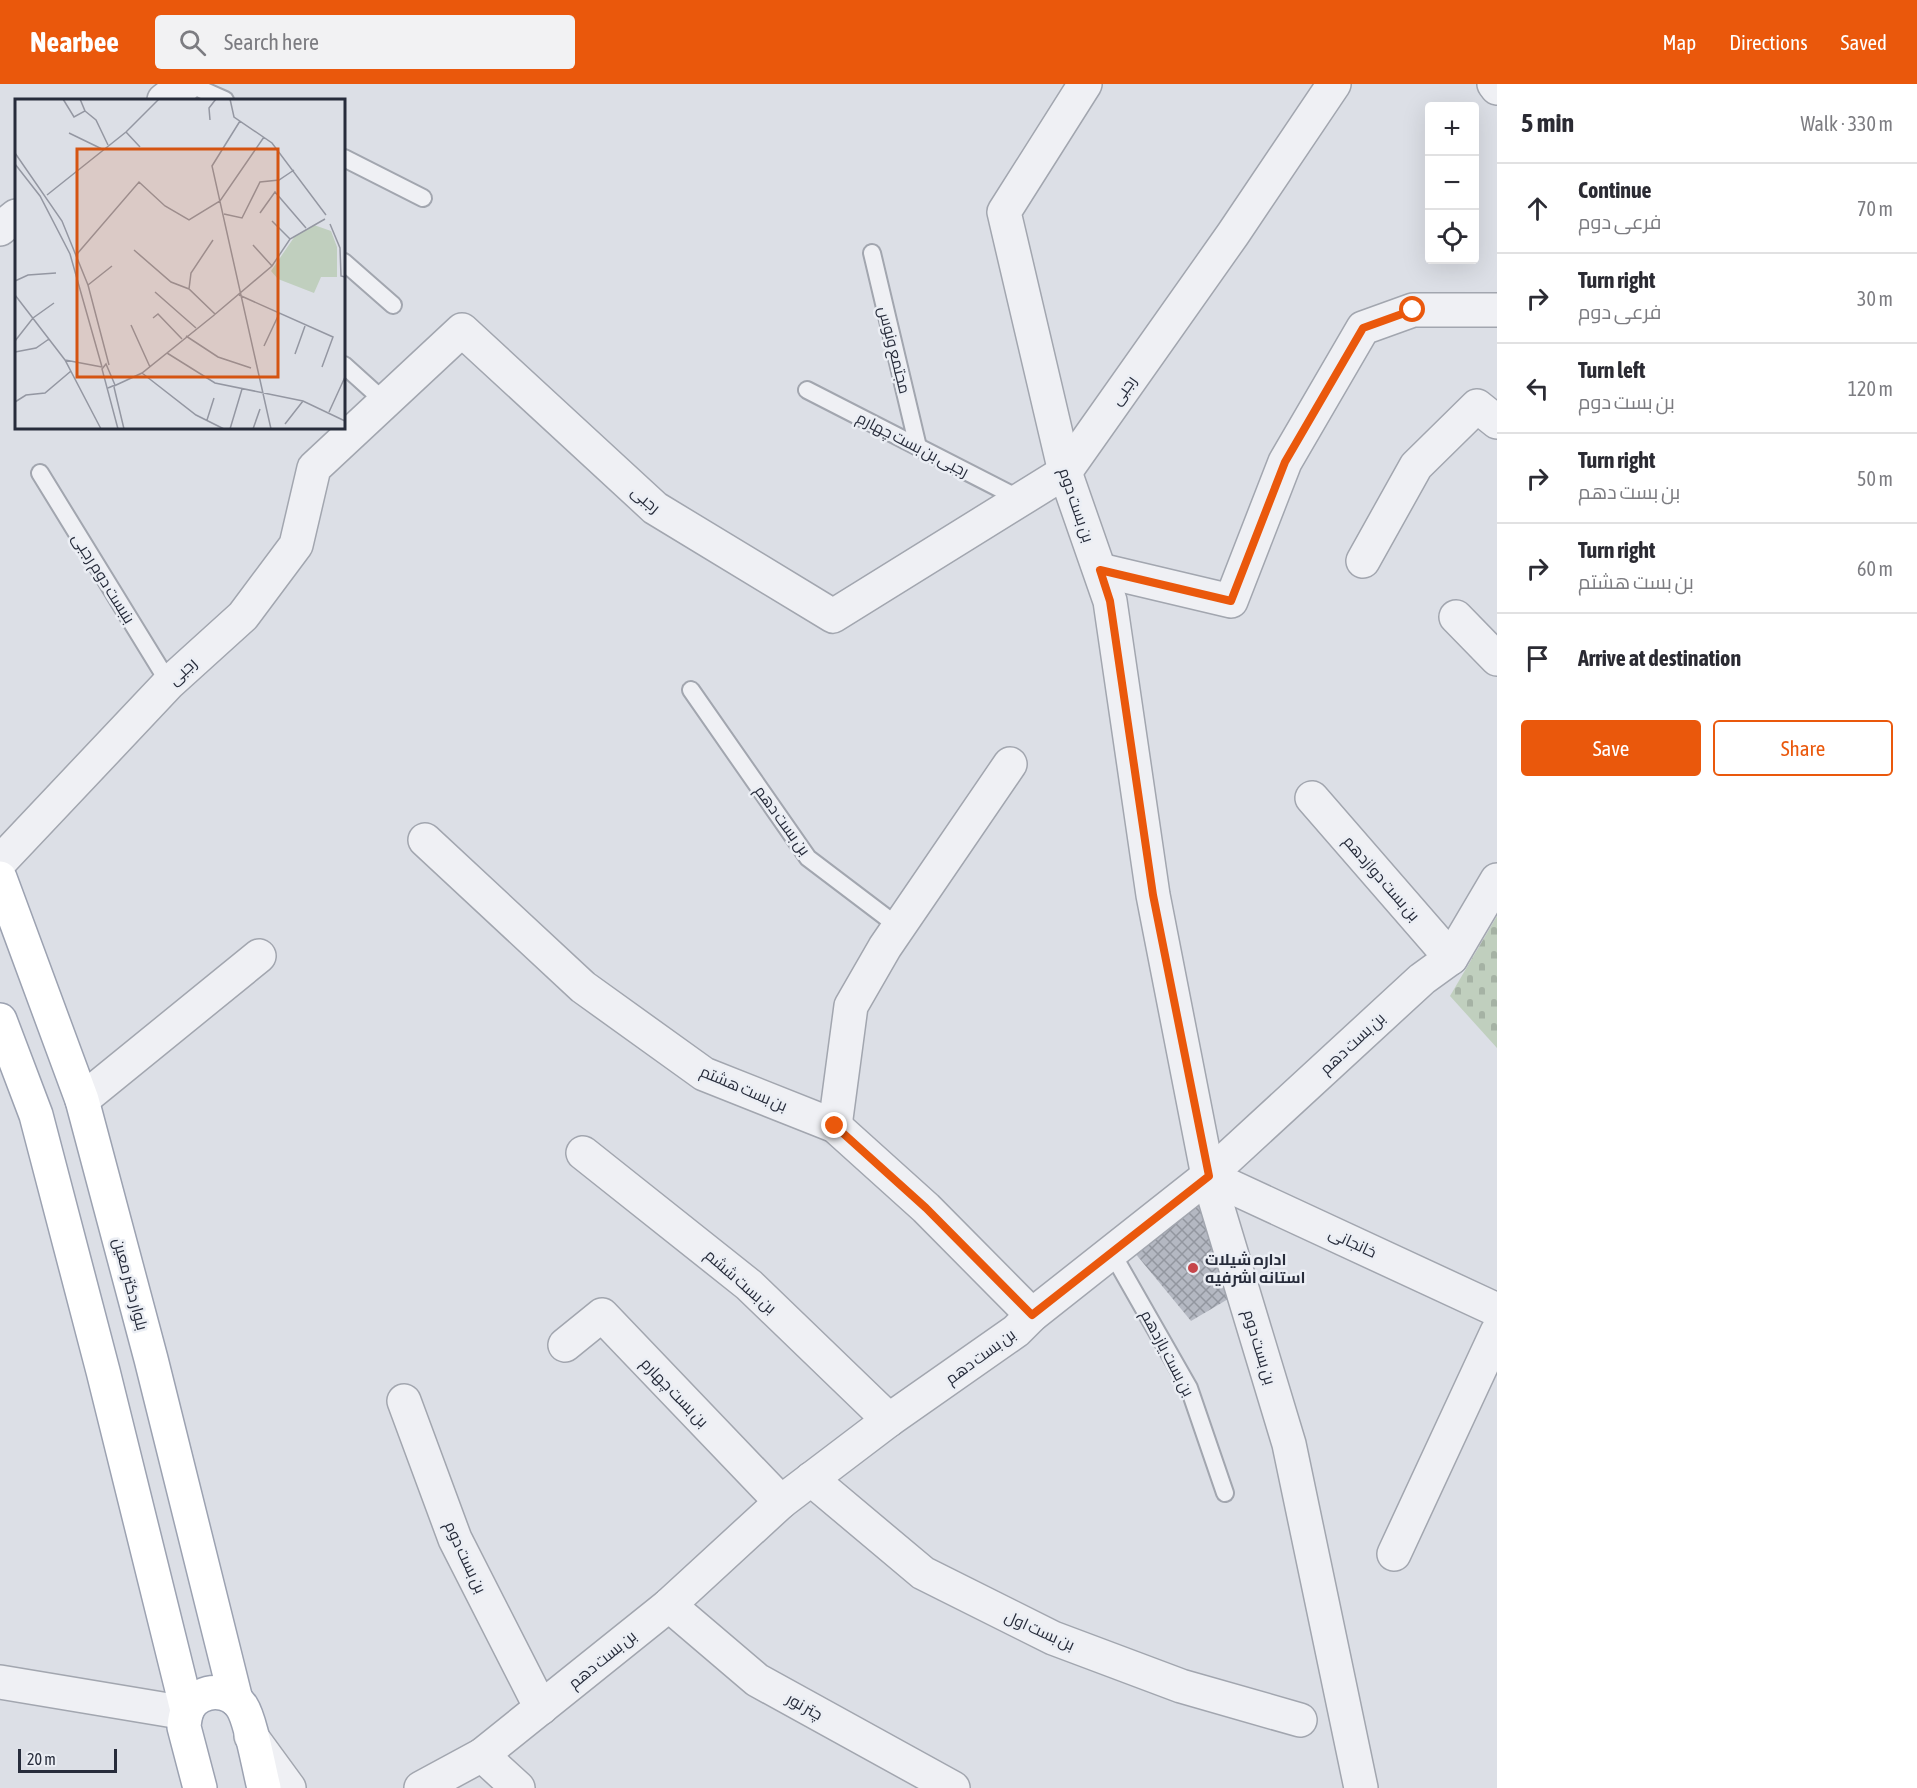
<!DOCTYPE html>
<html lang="en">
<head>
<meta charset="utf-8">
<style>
  body { margin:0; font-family:"Asap Condensed",Cairo,sans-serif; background:#f2f2f3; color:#2b2b33 }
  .controls { position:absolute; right:18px; top:18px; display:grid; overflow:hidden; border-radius:6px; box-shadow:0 6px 24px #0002 }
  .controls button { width:54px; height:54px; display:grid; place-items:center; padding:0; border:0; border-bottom:2px solid #e1e1e2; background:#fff; color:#2b2b33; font:30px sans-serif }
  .scale { position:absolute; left:18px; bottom:15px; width:99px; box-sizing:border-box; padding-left:6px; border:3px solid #272c3b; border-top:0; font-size:16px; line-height:21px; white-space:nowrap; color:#272c3b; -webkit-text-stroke:4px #ebeef4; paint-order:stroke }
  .stop { position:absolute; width:18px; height:18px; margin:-14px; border:4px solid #ea580c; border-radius:50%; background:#fff }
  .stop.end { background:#ea580c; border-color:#fff; box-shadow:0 2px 6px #0008 }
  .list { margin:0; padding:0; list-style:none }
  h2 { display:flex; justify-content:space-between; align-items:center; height:78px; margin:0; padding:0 24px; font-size:26px }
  h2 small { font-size:20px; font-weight:400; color:#7c7c81 }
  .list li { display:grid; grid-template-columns:39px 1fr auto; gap:18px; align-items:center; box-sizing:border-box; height:90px; padding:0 24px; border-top:2px solid #e1e1e2 }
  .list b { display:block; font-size:22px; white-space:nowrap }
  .list p { margin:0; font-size:20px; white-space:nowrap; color:#7c7c81 }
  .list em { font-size:20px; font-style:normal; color:#7c7c81 }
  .actions { display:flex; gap:12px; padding:18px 24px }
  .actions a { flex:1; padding:14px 0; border:2px solid #ea580c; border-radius:6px; text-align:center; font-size:21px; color:#ea580c }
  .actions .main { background:#ea580c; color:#fff }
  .icon { flex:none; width:33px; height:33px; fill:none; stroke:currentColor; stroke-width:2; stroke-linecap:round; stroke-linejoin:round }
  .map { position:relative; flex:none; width:1497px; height:1704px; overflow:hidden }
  header { display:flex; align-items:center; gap:36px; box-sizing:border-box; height:84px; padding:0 30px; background:#ea580c; color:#fff }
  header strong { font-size:28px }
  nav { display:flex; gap:33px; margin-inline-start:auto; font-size:21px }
  .search { width:420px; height:54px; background:#f2f2f3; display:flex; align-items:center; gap:15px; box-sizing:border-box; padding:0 21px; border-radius:6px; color:#7c7c81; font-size:22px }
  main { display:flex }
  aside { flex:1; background:#fff }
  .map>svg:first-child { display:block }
  .cemetery { fill:url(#cemetery-stones) }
  .building { fill:url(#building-cross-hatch) }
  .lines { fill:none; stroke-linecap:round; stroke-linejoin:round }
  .service-casing { stroke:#a2a6af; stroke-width:20 }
  .minor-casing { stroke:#a2a6af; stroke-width:36 }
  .primary-casing { stroke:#9ca2b1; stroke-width:36 }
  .service { stroke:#eff0f4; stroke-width:16 }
  .minor { stroke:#eff0f4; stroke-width:33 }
  .primary { stroke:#fff; stroke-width:33 }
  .route { stroke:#ea580c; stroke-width:8 }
  .poi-dot { fill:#c6464b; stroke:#ebeef4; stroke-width:2 }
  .labels { text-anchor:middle; stroke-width:5; stroke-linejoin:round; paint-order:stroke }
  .street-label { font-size:16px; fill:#272c3b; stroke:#ebeef4 }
  .poi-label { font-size:16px; font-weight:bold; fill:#272c3b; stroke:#ebeef4; text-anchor:start }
  .inset-road { fill:none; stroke:#9497a2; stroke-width:1.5 }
  .view { fill:#d55411; fill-opacity:0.15; stroke:#d55411; stroke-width:3 }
  .inset-edge { fill:none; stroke:#272c3b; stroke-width:3 }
</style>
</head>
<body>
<header>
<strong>Nearbee</strong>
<div class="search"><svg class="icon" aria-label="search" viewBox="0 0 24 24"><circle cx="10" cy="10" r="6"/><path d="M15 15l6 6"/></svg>Search here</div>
<nav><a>Map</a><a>Directions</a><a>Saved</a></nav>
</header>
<main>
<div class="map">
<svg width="1497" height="1704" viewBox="0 0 1497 1704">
  <defs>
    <pattern id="cemetery-stones" width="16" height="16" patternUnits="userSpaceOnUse" patternTransform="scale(1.5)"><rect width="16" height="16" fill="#c0cfbe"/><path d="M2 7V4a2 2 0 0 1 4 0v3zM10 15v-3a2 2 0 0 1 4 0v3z" fill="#a5b2a4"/></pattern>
    <pattern id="building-cross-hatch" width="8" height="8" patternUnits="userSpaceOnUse" patternTransform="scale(1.5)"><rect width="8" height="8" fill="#b4b8c2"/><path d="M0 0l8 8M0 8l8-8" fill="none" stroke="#92969f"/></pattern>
  </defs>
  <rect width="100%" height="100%" fill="#dcdfe6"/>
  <!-- cemetery -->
  <path class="cemetery" d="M1497 832V964L1450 912Z"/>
  <!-- building -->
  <path class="building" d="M1212 1103 1245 1205 1191 1237 1130 1163Z"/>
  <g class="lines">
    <defs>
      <g id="service">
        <path d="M189 0 225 16"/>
        <path d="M344 74 423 114"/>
        <path d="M872 169 918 363"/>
        <path d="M344 178 393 221"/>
        <path d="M344 281 385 318"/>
        <path d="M807 306 1020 415"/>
        <path d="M40 389 169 599"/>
        <path d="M691 606 808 774 899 843"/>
        <path d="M1112 1169 1189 1304 1225 1409"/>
      </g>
      <g id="minor">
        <path d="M1085 0 1004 128 1065 388 1110 517 1153 811 1208 1092 1289 1360 1361 1704"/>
        <path d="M1494 0 1497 4"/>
        <path d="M164 16 186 0"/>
        <path d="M0 145 16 132"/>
        <path d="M1363 477 1416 382 1477 322 1497 338"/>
        <path d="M1100 486 1231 517 1285 378 1363 244 1413 226H1497"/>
        <path d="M1456 533 1497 575"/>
        <path d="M1312 714 1451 874"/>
        <path d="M425 756 583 903 704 990 835 1042 926 1124 1032 1231"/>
        <path d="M0 778 169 599 243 532 296 461 314 384 462 246 655 424 833 532 1065 388 1233 150 1334 0"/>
        <path d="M82 1016 259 872"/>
        <path d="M835 1042 851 922 885 863 1010 680"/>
        <path d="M583 1069 749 1201 889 1336"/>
        <path d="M1208 1092 1497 1226"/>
        <path d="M565 1261 602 1231 781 1418"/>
        <path d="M404 1317 455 1455 541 1624"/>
        <path d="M811 1395 923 1489 1053 1554 1181 1602 1300 1636"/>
        <path d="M1394 1470 1497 1248"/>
        <path d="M669 1521 757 1596 953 1704"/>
        <path d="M0 1598 186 1629"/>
        <path d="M251 1652 289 1704"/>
        <path d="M482 1671 518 1704"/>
        <path d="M421 1704 482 1671 669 1521 781 1418 889 1336 1016 1247 1032 1231 1208 1092 1422 895 1451 874 1497 796"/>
      </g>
      <g id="primary">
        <path d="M0 794 82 1016 151 1275 236 1616"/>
        <path d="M0 936 36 1031 103 1287 187 1626"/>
        <path d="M200 1704 184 1643C185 1630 188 1618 201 1612 215 1605 233 1609 242 1623 251 1637 259 1685 264 1704"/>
      </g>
    </defs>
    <!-- service casing -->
    <use href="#service" class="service-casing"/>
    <!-- minor casing -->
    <use href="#minor" class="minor-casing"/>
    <!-- primary casing -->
    <use href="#primary" class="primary-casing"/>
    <!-- service -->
    <use href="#service" class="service"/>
    <!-- minor -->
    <use href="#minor" class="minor"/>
    <!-- primary -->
    <use href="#primary" class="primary"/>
  </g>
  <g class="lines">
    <!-- route -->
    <path class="route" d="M835 1042 926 1124 1032 1231 1209 1092 1153 811 1110 517 1100 486 1231 517 1285 378 1363 244 1413 226"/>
  </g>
  <!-- markers -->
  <circle class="poi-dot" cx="1193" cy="1184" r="6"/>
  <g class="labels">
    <!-- street labels -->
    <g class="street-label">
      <text transform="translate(895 266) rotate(76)" y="6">مجتمع ونوس</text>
      <text transform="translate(1123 306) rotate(-55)" y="6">رجبی</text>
      <text transform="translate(913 360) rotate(27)" y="6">رجبی بن بست چهارم</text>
      <text transform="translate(646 415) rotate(40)" y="6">رجبی</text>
      <text transform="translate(1077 421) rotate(71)" y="6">بن بست دوم</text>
      <text transform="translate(104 494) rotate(58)" y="6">بنبست دوم رجبی</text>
      <text transform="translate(182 587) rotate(-43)" y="6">رجبی</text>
      <text transform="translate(783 736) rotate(54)" y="6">بن بست دهم</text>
      <text transform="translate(1382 794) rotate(49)" y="6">بن بست دوازدهم</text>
      <text transform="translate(1352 959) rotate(-43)" y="6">بن بست دهم</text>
      <text transform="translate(744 1004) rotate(23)" y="6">بن بست هشتم</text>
      <text transform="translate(1353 1158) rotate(25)" y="6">خانجانی</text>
      <text transform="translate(741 1197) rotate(41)" y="6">بن بست ششم</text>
      <text transform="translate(131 1200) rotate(75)" y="6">بلوار دکتر معین</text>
      <text transform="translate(1260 1263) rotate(73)" y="6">بن بست دوم</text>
      <text transform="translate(1168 1269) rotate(62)" y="6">بن بست یازدهم</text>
      <text transform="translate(980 1272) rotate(-36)" y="6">بن بست دهم</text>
      <text transform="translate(675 1308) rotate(46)" y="6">بن بست چهارم</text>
      <text transform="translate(466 1473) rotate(65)" y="6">بن بست دوم</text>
      <text transform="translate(1040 1546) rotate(24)" y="6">بن بست اول</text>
      <text transform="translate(602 1575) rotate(-39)" y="6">بن بست دهم</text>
      <text transform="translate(805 1622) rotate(29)" y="6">چتر نور</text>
    </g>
    <!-- poi labels -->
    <g class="poi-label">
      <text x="1205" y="1181">اداره شیلات<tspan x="1205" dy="18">استانه اشرفیه</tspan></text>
    </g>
  </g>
  <!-- overview -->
  <g transform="translate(15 15)">
    <rect width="330" height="330" fill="#dcdfe6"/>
    <path d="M299 126 316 132 322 148V178H306L299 194 263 180 256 172 280 137Z" fill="#c0cfbe"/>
    <path class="inset-road" d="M48 0 59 18 70 12 65 0M215 0 219 18 257 44 311 116M70 12 81 21 93 46M195 21 194 9 201 0M225 22 197 67 256 330M111 33 125 48M54 34 87 50M0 54 47 122 73 186 94 266M0 65 25 97 55 155 87 268M32 96 111 33 144 0M245 114 260 93 291 129M209 115 227 119 245 83 264 81 279 71M257 122 275 140M315 125 325 149 326 177 330 178M238 146 257 167M119 151 156 183 174 190 200 215M62 155 124 83 150 107 174 121 205 102 249 38M0 182 13 176 41 174M73 186 97 167M174 190 176 174 198 141M140 193 181 229M0 196 50 261 86 330M224 196 318 238 307 268M138 219 143 215 167 240M116 226 135 268M171 237 203 258 236 269M0 242 18 219 39 204M249 247 264 215M0 253 21 249 34 240M152 254 200 284 288 302 330 322M280 255 290 227M50 261 87 268M127 274 181 316 209 330M99 287 127 274 198 217 257 167 275 140 310 120M99 288 109 330M93 289 100 286 91 265 87 270 103 330M0 303 11 296 30 294 56 272M314 313 330 278M192 321 199 299M270 325 288 302M215 330 227 290M238 330 245 310"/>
    <path class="view" d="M62 50H263V278H62Z"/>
    <rect width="330" height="330" class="inset-edge"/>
  </g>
</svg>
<div class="controls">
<button>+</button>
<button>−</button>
<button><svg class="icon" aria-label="locate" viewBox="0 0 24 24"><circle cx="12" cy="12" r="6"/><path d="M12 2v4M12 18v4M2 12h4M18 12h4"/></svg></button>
</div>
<div class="scale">20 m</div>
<div class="stop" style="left:1413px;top:226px"></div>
<div class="stop end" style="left:835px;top:1042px"></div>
</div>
<aside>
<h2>5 min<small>Walk · 330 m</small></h2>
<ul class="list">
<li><svg class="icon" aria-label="ahead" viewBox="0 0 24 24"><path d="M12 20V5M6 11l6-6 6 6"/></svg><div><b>Continue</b><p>فرعی دوم</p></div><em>70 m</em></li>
<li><svg class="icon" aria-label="right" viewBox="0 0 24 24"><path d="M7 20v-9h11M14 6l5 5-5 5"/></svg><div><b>Turn right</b><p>فرعی دوم</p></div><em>30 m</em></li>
<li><svg class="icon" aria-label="left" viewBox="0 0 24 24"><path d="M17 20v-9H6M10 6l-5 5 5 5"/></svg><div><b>Turn left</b><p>بن بست دوم</p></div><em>120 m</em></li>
<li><svg class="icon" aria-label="right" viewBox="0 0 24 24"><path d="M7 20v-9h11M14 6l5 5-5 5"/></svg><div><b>Turn right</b><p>بن بست دهم</p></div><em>50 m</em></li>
<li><svg class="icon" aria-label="right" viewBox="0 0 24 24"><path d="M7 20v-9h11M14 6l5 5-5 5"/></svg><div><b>Turn right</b><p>بن بست هشتم</p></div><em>60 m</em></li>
<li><svg class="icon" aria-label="arrive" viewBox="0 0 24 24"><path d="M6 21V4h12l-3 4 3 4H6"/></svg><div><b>Arrive at destination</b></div></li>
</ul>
<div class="actions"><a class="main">Save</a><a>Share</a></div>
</aside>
</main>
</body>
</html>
